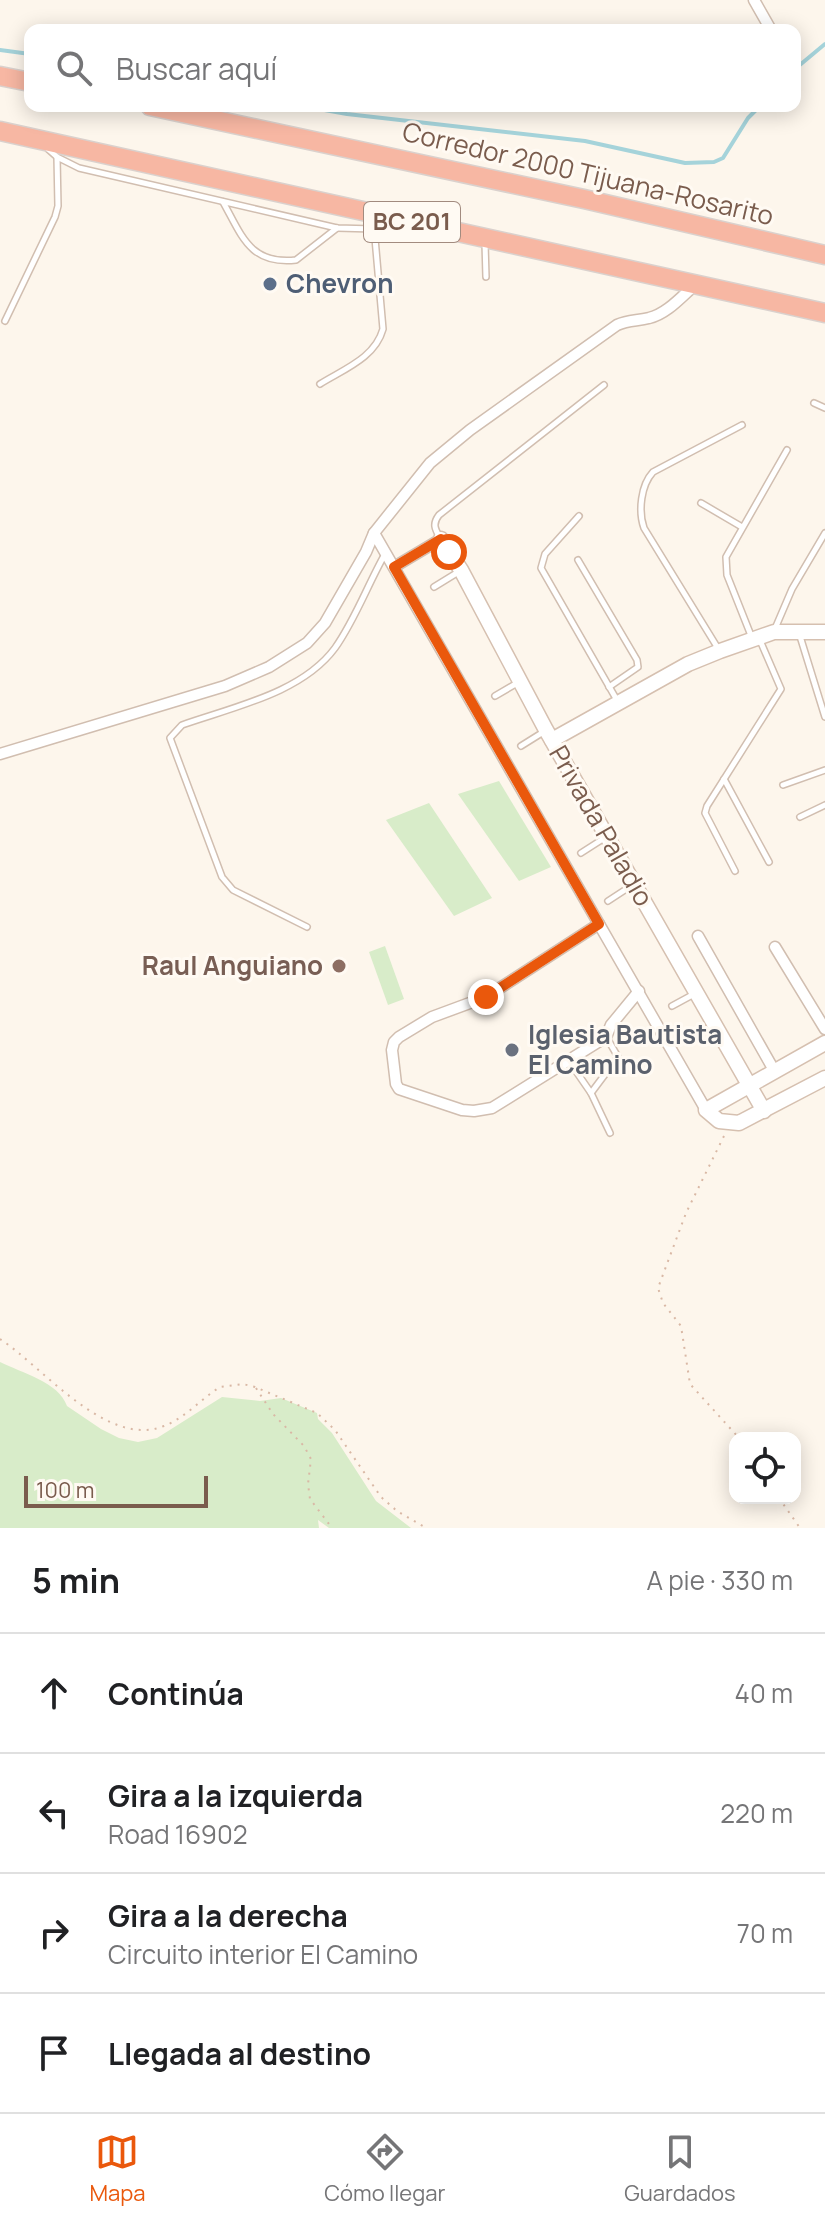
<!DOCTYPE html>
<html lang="es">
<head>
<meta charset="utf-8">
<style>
  body { margin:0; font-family:Manrope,sans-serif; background:#f6f6f6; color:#202124 }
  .controls { position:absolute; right:24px; bottom:24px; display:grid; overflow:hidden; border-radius:16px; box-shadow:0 4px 20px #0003 }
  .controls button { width:72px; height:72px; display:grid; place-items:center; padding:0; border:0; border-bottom:2px solid #e0e0e0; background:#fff; color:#202124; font:40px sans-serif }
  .scale { position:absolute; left:24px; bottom:20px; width:184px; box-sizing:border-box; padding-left:8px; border:4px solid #7a5c4d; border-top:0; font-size:22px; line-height:28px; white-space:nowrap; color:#7a5c4d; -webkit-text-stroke:6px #fffaf3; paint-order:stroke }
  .stop { position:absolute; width:24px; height:24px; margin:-18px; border:6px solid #ea580c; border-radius:50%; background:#fff }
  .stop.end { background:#ea580c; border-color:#fff; box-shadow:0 2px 8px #0008 }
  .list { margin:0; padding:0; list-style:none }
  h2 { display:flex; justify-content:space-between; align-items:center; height:104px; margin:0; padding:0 32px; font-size:34px }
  h2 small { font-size:26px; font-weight:400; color:#757577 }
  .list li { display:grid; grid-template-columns:52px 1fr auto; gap:24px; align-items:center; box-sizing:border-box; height:120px; padding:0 32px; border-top:2px solid #e0e0e0 }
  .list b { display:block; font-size:30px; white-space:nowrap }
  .list p { margin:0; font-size:26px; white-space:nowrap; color:#757577 }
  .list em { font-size:26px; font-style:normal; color:#757577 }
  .icon { flex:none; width:44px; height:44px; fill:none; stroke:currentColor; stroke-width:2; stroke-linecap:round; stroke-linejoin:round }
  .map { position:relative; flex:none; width:825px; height:1528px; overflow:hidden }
  .search { position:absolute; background:#fff; box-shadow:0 4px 20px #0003; left:24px; right:24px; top:24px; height:88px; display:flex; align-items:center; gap:20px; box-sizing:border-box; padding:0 28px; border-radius:16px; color:#757577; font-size:30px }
  .sheet { height:584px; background:#fff }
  nav { display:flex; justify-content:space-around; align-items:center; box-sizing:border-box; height:112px; border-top:2px solid #e0e0e0; background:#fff; font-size:22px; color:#757577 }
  nav a { display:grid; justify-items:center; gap:4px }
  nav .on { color:#ea580c }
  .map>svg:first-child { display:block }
  .green { fill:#d8ecc9 }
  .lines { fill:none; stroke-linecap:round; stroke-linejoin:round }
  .stream { stroke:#a5d3da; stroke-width:4 }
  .lane-casing { stroke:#d1beb0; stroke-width:8 }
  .street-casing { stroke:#d1beb0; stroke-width:13 }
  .secondary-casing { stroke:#d6c0b0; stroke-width:17 }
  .highway-casing { stroke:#dad1cd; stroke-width:21 }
  .path { stroke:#d9b8a5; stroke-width:2; stroke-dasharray:2 6; stroke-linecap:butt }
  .lane { stroke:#fff; stroke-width:5 }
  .street { stroke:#fff; stroke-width:10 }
  .secondary { stroke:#fff; stroke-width:14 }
  .highway { stroke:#f7b7a3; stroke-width:18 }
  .route { stroke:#ea580c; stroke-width:10 }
  .service-dot { fill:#5c6f8a; stroke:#fffaf3; stroke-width:3 }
  .education-dot { fill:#8d6e63; stroke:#fffaf3; stroke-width:3 }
  .worship-dot { fill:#6b7280; stroke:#fffaf3; stroke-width:3 }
  .labels { text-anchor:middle; stroke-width:6; stroke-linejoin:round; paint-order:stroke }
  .shield { fill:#fffaf3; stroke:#a28b7f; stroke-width:2 }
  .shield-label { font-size:24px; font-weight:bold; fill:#7a5c4d }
  .street-label { font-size:26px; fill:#7a5c4d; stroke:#fffaf3 }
  .service-label { font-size:26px; font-weight:bold; fill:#4e5e75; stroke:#fffaf3; text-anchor:start }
  .education-label { font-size:26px; font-weight:bold; fill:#785e54; stroke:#fffaf3; text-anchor:end }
  .worship-label { font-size:26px; font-weight:bold; fill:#5b616d; stroke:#fffaf3; text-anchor:start }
</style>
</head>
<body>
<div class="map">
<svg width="825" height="1528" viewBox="0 0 825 1528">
  <rect width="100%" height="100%" fill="#fdf6ec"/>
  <!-- green -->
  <g class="green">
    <path d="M499 781 551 867 519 881 458 794Z"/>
    <path d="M429 803 492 898 454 916 386 820Z"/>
    <path d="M385 946 404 999 388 1005 369 952Z"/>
    <path d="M0 1362C22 1373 59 1382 67 1406L101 1429 119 1438 138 1442 157 1438 222 1397 260 1401 281 1398 317 1413 318 1419 332 1433 376 1501 411 1528H329L318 1520 319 1528H0Z"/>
  </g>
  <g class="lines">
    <!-- stream -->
    <g class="stream">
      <path d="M0 50 30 54"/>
      <path d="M795 69 825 44"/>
      <path d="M302 106 347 114 585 141 685 163 714 162 723 158 748 118 760 106"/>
    </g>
    <defs>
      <g id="lane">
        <path d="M48 149 57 157 79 168 337 228 374 229 392 224"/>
        <path d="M223 202C242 236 250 265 296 260L337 228"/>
        <path d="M485 243 486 277"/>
        <path d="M5 321 55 217 58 206 57 157"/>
        <path d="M320 384C344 369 375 358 383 329L374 227"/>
        <path d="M814 403 825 408"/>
        <path d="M701 503 742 527"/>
        <path d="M579 516 545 554 541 568 618 702"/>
        <path d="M440 538C435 529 432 524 439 515L604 385"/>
        <path d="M578 560 637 660 638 667 609 687"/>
        <path d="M434 587 460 571"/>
        <path d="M774 631 792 589 825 533"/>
        <path d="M799 633 825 717"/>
        <path d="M752 638 727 575 726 557 787 450"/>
        <path d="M719 650 644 528C638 511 641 485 653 472L742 425"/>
        <path d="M495 696 519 682"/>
        <path d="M521 746 545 731"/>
        <path d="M724 779 769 862"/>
        <path d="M783 785 825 770"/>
        <path d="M800 817 825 805"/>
        <path d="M581 853 606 837"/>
        <path d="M735 871 705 813 707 806 781 689 759 638"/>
        <path d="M608 901 634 884"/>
        <path d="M307 927 233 890 222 877 170 738 182 725C233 707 302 693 335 648 355 620 368 584 385 554"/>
        <path d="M672 1006 696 993"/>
        <path d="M569 1061 591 1093 610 1133"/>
        <path d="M591 1093 618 1057 607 1038"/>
      </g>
      <g id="street">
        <path d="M754 0 771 30"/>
        <path d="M374 533 706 1110"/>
        <path d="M394 567 441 539"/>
        <path d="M0 754 225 686 269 667 307 643 325 623 366 552 374 533 430 463 470 430 617 325C628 320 637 321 649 318 667 314 682 296 696 284"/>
        <path d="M599 924 486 997 432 1017 399 1037 394 1042 392 1050 396 1084 399 1089 462 1110 474 1111 492 1108 606 1037 611 1025 639 991"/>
        <path d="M698 936 775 1072"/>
        <path d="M775 947 825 1029"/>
      </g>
      <g id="secondary">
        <path d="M441 539 461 570 546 730 764 1111"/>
        <path d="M552 740 688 664 720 651 774 632H825"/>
        <path d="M825 1043 706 1110 719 1121 739 1123 825 1078"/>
      </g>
      <g id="highway">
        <path d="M0 76 30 82"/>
        <path d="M150 106 584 199 825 255"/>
        <path d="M0 131 825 313"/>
      </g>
    </defs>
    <!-- lane casing -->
    <use href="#lane" class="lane-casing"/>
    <!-- street casing -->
    <use href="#street" class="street-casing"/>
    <!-- secondary casing -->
    <use href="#secondary" class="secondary-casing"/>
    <!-- highway casing -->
    <use href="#highway" class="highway-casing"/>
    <!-- path -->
    <g class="path">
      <path d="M724 1136 686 1213 658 1288 663 1303 681 1326 690 1384 739 1438"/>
      <path d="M0 1339C43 1367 107 1449 164 1426 185 1418 201 1399 220 1387L243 1384 255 1387 317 1413 335 1430 381 1497 397 1511 426 1528"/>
      <path d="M256 1388 273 1414 304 1446 311 1459 308 1484 310 1499 332 1528"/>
      <path d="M779 1498 800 1528"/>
    </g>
    <!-- lane -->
    <use href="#lane" class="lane"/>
    <!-- street -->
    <use href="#street" class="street"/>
    <!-- secondary -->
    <use href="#secondary" class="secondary"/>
    <!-- highway -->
    <use href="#highway" class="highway"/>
  </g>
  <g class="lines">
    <!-- route -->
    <path class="route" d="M449 552 441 539 394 567 599 924 486 997"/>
  </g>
  <!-- markers -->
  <circle class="service-dot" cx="270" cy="284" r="8"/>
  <circle class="education-dot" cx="339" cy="966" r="8"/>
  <circle class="worship-dot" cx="512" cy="1050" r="8"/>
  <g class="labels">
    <!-- shield labels -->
    <rect class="shield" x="364" y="202" width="96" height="40" rx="6"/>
    <g class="shield-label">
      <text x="412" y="230">BC 201</text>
    </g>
    <!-- street labels -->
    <g class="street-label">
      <text transform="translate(588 174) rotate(13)" y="9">Corredor 2000 Tijuana-Rosarito</text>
      <text transform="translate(601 826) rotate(60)" y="9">Privada Paladio</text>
    </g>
    <!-- service labels -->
    <g class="service-label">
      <text x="286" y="293">Chevron</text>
    </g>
    <!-- education labels -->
    <g class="education-label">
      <text x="323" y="975">Raul Anguiano</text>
    </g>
    <!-- worship labels -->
    <g class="worship-label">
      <text x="528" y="1044">Iglesia Bautista<tspan x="528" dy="30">El Camino</tspan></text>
    </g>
  </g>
</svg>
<div class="controls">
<button><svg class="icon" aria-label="locate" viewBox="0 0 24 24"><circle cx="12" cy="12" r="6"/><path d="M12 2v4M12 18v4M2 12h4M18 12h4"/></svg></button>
</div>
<div class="scale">100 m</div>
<div class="stop" style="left:449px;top:552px"></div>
<div class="stop end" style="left:486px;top:997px"></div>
<div class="search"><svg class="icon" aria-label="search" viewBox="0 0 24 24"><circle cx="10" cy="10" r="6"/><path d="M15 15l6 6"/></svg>Buscar aquí</div>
</div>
<section class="sheet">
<h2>5 min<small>A pie · 330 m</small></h2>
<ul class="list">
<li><svg class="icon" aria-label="ahead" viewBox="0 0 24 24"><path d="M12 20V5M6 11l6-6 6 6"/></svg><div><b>Continúa</b></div><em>40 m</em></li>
<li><svg class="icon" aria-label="left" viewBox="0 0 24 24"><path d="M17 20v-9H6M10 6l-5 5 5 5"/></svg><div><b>Gira a la izquierda</b><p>Road 16902</p></div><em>220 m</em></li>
<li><svg class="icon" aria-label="right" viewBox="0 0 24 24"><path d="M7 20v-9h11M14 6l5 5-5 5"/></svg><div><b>Gira a la derecha</b><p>Circuito interior El Camino</p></div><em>70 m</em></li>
<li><svg class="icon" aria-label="arrive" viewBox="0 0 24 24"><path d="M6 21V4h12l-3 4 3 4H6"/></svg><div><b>Llegada al destino</b></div></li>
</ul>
</section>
<nav>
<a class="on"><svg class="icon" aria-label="map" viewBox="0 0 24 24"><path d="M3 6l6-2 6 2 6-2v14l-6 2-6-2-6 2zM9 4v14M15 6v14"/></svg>Mapa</a>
<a><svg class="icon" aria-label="directions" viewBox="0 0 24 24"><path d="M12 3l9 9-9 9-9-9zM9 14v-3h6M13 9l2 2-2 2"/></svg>Cómo llegar</a>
<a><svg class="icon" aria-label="saved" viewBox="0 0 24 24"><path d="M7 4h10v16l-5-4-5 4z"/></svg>Guardados</a>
</nav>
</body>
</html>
